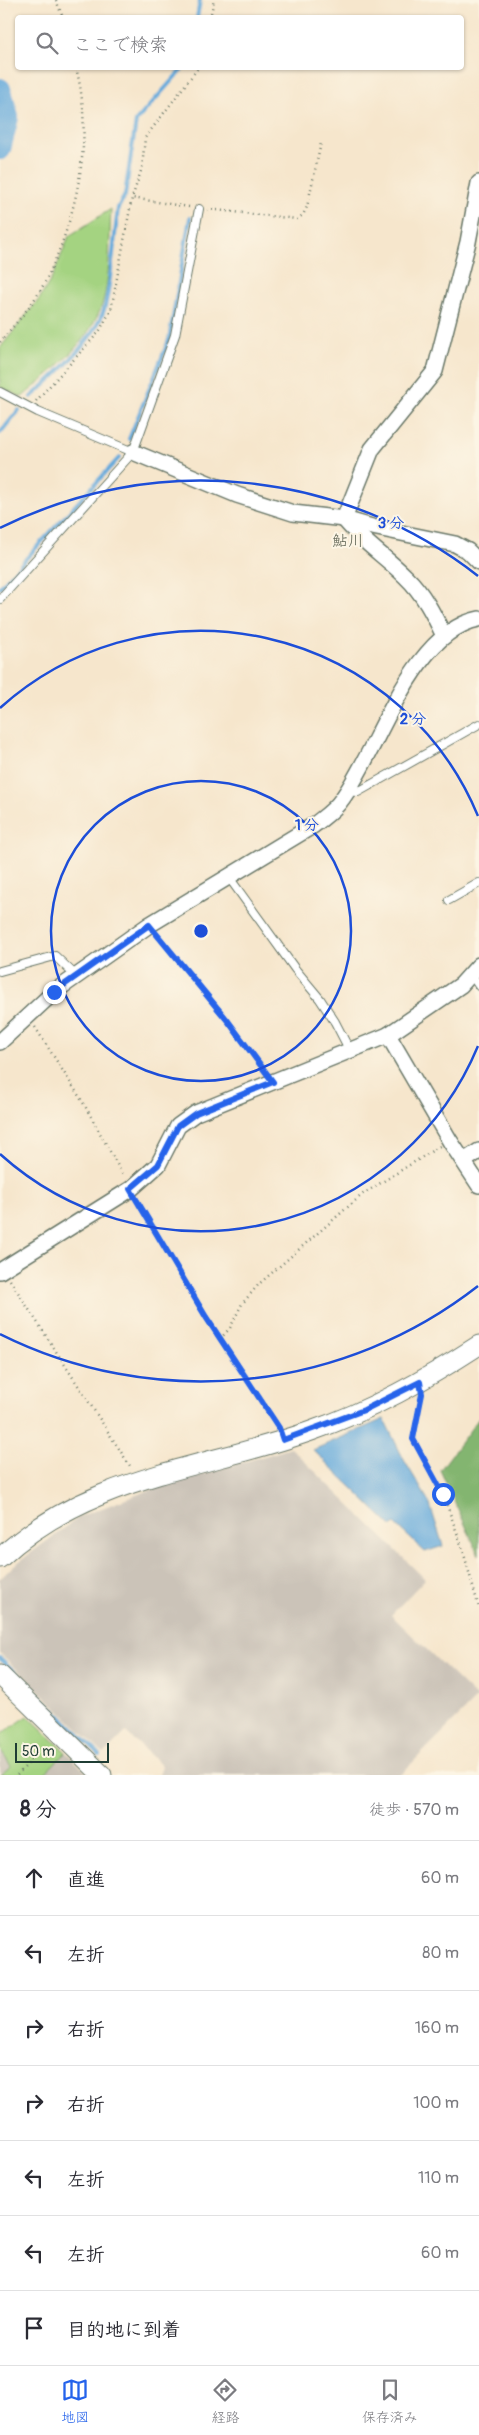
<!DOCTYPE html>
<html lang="ja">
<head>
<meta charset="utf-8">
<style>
  body { margin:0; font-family:Pangolin,"Klee One",sans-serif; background:#f2f2f3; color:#2b2b33 }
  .scale { position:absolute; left:15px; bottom:12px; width:94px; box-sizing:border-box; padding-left:5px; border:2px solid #1f3d34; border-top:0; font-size:14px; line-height:18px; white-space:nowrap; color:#1f3d34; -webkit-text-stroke:4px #fcf5e5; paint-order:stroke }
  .stop { position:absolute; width:15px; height:15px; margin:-11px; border:4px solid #2563eb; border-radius:50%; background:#fff }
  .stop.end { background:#2563eb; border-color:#fff; box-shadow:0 1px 5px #0008 }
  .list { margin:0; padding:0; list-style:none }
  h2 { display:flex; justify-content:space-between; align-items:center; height:65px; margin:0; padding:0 20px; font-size:21px }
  h2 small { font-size:16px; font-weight:400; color:#7c7c81 }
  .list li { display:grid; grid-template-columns:32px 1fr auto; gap:15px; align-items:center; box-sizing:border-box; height:75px; padding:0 20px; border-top:1px solid #e1e1e2 }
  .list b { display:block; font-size:19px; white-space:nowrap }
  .list em { font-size:16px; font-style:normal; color:#7c7c81 }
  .icon { flex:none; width:28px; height:28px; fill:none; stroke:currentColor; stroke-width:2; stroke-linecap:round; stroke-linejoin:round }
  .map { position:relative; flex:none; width:479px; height:1775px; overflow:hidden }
  .search { position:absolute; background:#fff; box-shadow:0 1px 4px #0004; left:15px; right:15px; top:15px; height:55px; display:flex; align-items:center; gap:12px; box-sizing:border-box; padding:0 18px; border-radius:5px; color:#7c7c81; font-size:19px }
  .sheet { height:590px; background:#fff }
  nav { display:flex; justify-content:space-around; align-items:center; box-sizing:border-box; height:70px; border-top:1px solid #e1e1e2; background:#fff; font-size:14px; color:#7c7c81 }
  nav a { display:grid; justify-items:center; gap:2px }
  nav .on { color:#2563eb }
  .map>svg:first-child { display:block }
  .industrial { fill:#cbc3b8 }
  .green { fill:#a4d381; stroke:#62885a }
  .forest { fill:#83b56f; stroke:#517952 }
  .water { fill:#67abdc; stroke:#437488 }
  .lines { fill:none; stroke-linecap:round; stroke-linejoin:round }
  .stream { stroke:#67abdc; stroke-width:4 }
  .river { stroke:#67abdc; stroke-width:22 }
  .service-casing { stroke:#6a7869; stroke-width:10 }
  .minor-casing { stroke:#6a7869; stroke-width:18 }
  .tertiary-casing { stroke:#6a7869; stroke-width:21 }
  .path { stroke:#6a7869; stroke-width:2.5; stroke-dasharray:1 4; stroke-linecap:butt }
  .service { stroke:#fff; stroke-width:8 }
  .minor { stroke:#fff; stroke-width:15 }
  .tertiary { stroke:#fff; stroke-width:19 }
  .route { stroke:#2563eb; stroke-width:6 }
  .ring { fill:none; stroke:#1d4ed8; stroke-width:2.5 }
  .labels { text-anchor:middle; stroke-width:4; stroke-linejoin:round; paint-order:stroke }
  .quarter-label { font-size:16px; fill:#5c6151; stroke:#fcf5e5 }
  .centre { fill:#1d4ed8; stroke:#fcf5e5; stroke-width:2.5 }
  .ring-label { font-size:15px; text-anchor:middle; font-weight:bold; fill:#1d4ed8; stroke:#fcf5e5; stroke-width:4; stroke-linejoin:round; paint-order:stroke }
</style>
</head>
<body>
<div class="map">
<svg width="479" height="1775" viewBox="0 0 479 1775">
  <rect width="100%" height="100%" fill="#fcf5e5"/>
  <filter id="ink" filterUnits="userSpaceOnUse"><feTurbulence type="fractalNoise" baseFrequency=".02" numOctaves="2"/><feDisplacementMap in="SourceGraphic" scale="10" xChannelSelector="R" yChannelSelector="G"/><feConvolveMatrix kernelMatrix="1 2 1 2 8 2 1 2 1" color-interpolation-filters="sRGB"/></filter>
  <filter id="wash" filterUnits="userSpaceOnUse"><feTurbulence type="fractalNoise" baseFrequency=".0096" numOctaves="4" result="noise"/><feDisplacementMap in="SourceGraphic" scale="20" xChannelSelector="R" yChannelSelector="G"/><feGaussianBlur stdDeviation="1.12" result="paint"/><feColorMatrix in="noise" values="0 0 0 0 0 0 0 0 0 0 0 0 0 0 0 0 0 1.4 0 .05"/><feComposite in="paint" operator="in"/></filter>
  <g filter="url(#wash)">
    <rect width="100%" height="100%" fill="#f6e6cc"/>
    <!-- industrial -->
    <g class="industrial">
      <path d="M291 1448 425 1579 391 1615 477 1698 400 1775H159L162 1766 126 1732 104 1754 0 1653V1579L13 1566 81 1516 147 1491Z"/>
      <path d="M0 1750 12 1766 0 1774Z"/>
      <path d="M66 1752 89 1775H43Z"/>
    </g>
    <!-- green -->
    <g class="green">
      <path d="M111 209C109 238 111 278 102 305 90 341 50 374 22 397L0 387V348L40 298 53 276 69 236Z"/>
      <path d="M28 1716 66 1752 43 1775H0L11 1766 0 1750V1735Z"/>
    </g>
    <!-- forest -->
    <path class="forest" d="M479 1418V1555L440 1470Z"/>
    <!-- water -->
    <path class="water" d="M384 1419 404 1460 429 1502 443 1546 425 1552 395 1524 391 1526 313 1450Z"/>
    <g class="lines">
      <!-- stream -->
      <g class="stream">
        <path d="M197 18 200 0"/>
        <path d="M31 397C54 377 98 336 105 306 112 275 114 240 118 208L125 195 136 121 183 68"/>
        <path d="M0 433 19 410"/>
        <path d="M129 439 169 340 190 218"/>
        <path d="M0 587 119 458"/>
        <path d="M0 1658 100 1755"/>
      </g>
      <!-- river -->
      <path class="river" d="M0 89 8 117 0 149"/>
    </g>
  </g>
  <g filter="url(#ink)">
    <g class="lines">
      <defs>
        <g id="service">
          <path d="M0 392 38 412 133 452"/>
          <path d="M0 599 133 452 175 335 199 209"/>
          <path d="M348 791 358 792 479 724"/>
          <path d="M228 876 295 969 320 999 335 1022 350 1051"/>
          <path d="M449 900 479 883"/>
          <path d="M0 971 55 956 76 976"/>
          <path d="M471 974 479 986"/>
        </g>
        <g id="minor">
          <path d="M133 452 237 495 293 513 344 519 372 527 455 544 468 551 479 562"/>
          <path d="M444 636C434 615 423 593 406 577 386 557 361 541 344 519L372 449 435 371 468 242 479 183"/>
          <path d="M388 1035 450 1141 479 1185"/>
          <path d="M0 1042 54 992 149 925 314 825C324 817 335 810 342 799 379 749 411 632 479 619"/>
          <path d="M464 1161 479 1151"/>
          <path d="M0 1271 131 1189 158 1165 178 1126 196 1113 388 1035 461 985 479 965"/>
        </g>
        <g id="tertiary">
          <path d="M0 1558C87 1476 204 1469 311 1431 372 1410 425 1380 479 1345"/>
          <path d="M0 1675 102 1775"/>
        </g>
      </defs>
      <!-- service casing -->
      <use href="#service" class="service-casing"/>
      <!-- minor casing -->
      <use href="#minor" class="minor-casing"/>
      <!-- tertiary casing -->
      <use href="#tertiary" class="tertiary-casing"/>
      <!-- path -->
      <g class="path">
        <path d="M56 0 63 18"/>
        <path d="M210 18 214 0"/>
        <path d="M189 207 132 198 142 168 145 138 198 68"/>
        <path d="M207 209 297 219 303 215 307 207 321 143"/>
        <path d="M0 342C18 321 37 300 49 274 78 212 94 135 76 68"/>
        <path d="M36 401 99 332 111 310 132 198"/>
        <path d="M158 936 228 1021 265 1071"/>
        <path d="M35 1027 84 1104 124 1177"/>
        <path d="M138 1201 206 1317 278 1425"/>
        <path d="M10 1280 132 1469"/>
        <path d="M220 1339 230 1328 242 1304 259 1284 363 1194 440 1146"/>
        <path d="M421 1399 413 1439 443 1494 462 1547 479 1608"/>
        <path d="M17 1775 31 1761 27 1755"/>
      </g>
      <!-- service -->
      <use href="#service" class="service"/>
      <!-- minor -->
      <use href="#minor" class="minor"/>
      <!-- tertiary -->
      <use href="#tertiary" class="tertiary"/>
    </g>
  </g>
  <g class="lines" filter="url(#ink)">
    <!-- route -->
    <path class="route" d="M54 992 149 925 228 1021 273 1082 196 1113 178 1126 158 1165 130 1189 206 1317 279 1428 283 1440 364 1410 420 1382 422 1394 413 1439 443 1494"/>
  </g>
  <!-- distance rings -->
  <g class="ring">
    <circle cx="201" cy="931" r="150"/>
    <path d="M478 1046A300 300 0 0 1 0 1154M0 708A300 300 0 0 1 478 816"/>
    <path d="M478 1286A450 450 0 0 1 0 1334M0 528A450 450 0 0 1 478 576"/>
  </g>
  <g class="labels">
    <!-- quarter labels -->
    <g class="quarter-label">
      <text x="348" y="546">鮎川</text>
    </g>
  </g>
  <circle cx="201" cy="931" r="8" class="centre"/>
  <g class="ring-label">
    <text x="391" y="528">3 分</text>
    <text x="413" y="724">2 分</text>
    <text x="307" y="830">1 分</text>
  </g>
</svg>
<div class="scale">50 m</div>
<div class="stop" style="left:443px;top:1494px"></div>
<div class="stop end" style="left:54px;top:992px"></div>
<div class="search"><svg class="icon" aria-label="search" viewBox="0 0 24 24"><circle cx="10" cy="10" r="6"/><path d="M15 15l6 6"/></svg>ここで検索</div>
</div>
<section class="sheet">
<h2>8 分<small>徒歩 · 570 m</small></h2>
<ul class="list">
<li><svg class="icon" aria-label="ahead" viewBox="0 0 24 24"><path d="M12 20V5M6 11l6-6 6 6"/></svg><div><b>直進</b></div><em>60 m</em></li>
<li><svg class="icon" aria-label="left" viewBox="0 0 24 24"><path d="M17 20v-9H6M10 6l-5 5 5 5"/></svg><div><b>左折</b></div><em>80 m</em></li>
<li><svg class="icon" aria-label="right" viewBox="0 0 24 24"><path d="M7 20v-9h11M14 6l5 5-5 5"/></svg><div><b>右折</b></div><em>160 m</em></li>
<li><svg class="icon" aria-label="right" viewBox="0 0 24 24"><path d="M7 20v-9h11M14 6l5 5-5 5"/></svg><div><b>右折</b></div><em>100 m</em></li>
<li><svg class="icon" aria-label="left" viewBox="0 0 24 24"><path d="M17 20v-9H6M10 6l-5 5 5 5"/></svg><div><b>左折</b></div><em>110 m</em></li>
<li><svg class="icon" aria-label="left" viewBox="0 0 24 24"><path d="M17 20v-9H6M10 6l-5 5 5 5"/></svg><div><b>左折</b></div><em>60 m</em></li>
<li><svg class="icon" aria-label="arrive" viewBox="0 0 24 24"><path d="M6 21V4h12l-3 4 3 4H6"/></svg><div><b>目的地に到着</b></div></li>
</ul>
</section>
<nav>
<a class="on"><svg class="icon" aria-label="map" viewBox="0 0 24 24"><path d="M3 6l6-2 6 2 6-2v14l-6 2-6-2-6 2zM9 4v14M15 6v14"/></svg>地図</a>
<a><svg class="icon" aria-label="directions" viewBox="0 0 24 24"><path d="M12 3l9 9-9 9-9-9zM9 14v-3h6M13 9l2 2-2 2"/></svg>経路</a>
<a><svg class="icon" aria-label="saved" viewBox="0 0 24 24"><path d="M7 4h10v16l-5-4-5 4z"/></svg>保存済み</a>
</nav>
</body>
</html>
